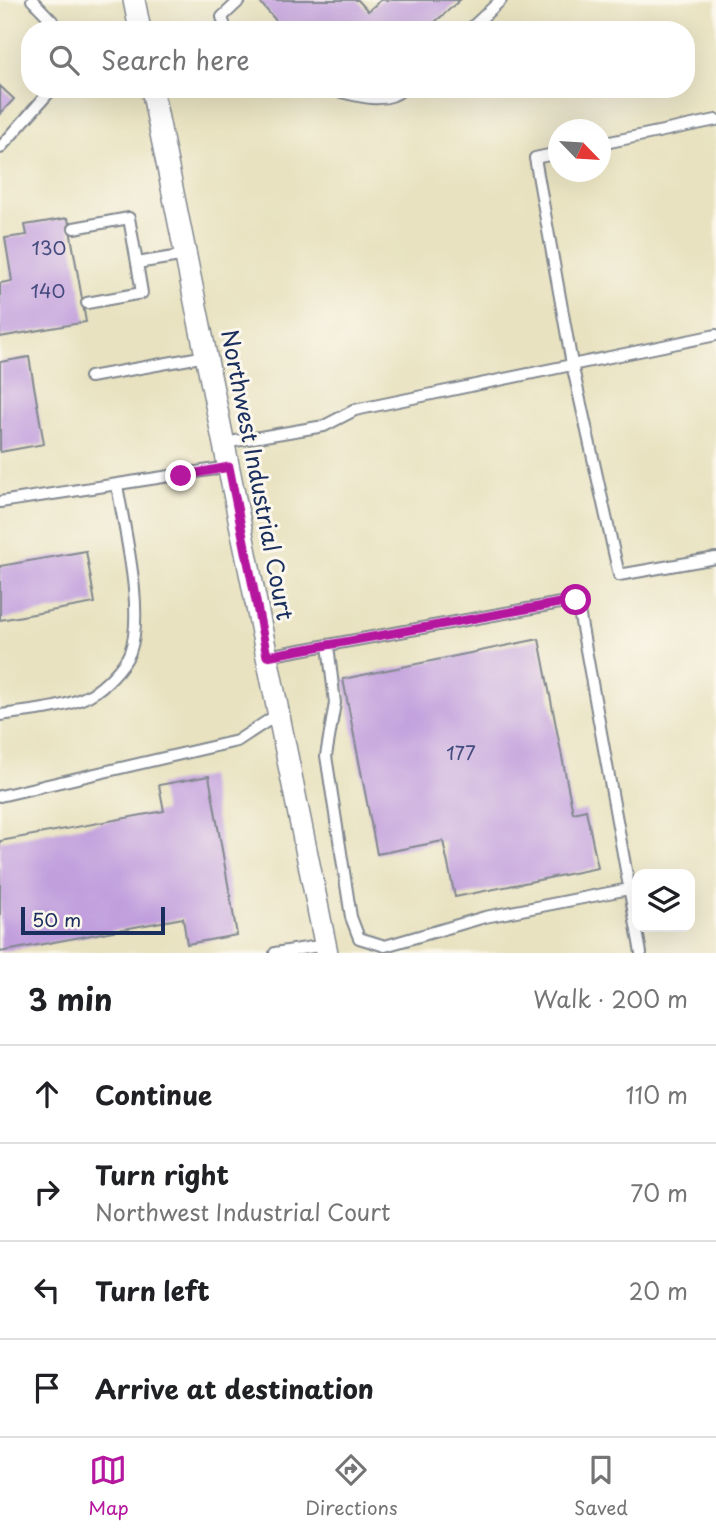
<!DOCTYPE html>
<html lang="en">
<head>
<meta charset="utf-8">
<style>
  body { margin:0; font-family:"Playpen Sans",sans-serif; background:#f6f6f6; color:#202124 }
  .controls { position:absolute; right:21px; bottom:21px; display:grid; overflow:hidden; border-radius:14px; box-shadow:0 7px 28px #0002 }
  .controls button { width:63px; height:63px; display:grid; place-items:center; padding:0; border:0; border-bottom:2px solid #e0e0e0; background:#fff; color:#202124; font:35px sans-serif }
  .compass { position:absolute; left:548px; top:119px; width:63px; height:63px; border-radius:50%; background:#fff; box-shadow:0 7px 28px #0002; rotate:115deg }
  .scale { position:absolute; left:21px; bottom:18px; width:144px; box-sizing:border-box; padding-left:7px; border:4px solid #1b2f5e; border-top:0; font-size:19px; line-height:24px; white-space:nowrap; color:#1b2f5e; -webkit-text-stroke:5px #fbf7ec; paint-order:stroke }
  .stop { position:absolute; width:21px; height:21px; margin:-16px; border:5px solid #b5179e; border-radius:50%; background:#fff }
  .stop.end { background:#b5179e; border-color:#fff; box-shadow:0 2px 7px #0008 }
  .list { margin:0; padding:0; list-style:none }
  h2 { display:flex; justify-content:space-between; align-items:center; height:91px; margin:0; padding:0 28px; font-size:30px }
  h2 small { font-size:23px; font-weight:400; color:#757577 }
  .list li { display:grid; grid-template-columns:46px 1fr auto; gap:21px; align-items:center; box-sizing:border-box; height:98px; padding:0 28px; border-top:2px solid #e0e0e0 }
  .list b { display:block; font-size:26px; white-space:nowrap }
  .list p { margin:0; font-size:23px; white-space:nowrap; color:#757577 }
  .list em { font-size:23px; font-style:normal; color:#757577 }
  .icon { flex:none; width:38px; height:38px; fill:none; stroke:currentColor; stroke-width:2; stroke-linecap:round; stroke-linejoin:round }
  .map { position:relative; flex:none; width:716px; height:953px; overflow:hidden }
  .search { position:absolute; background:#fff; box-shadow:0 7px 28px #0002; left:21px; right:21px; top:21px; height:77px; display:flex; align-items:center; gap:18px; box-sizing:border-box; padding:0 24px; border-radius:28px; color:#757577; font-size:26px }
  .sheet { height:483px; background:#fff }
  nav { display:flex; justify-content:space-around; align-items:center; box-sizing:border-box; height:98px; border-top:2px solid #e0e0e0; background:#fff; font-size:19px; color:#757577 }
  nav a { display:grid; justify-items:center; gap:4px }
  nav .on { color:#b5179e }
  .map>svg:first-child { display:block }
  .building { fill:#c19fdd }
  .lines { fill:none; stroke-linecap:round; stroke-linejoin:round }
  .service-casing { stroke:#82888f; stroke-width:14 }
  .minor-casing { stroke:#82888f; stroke-width:24 }
  .service { stroke:#fff; stroke-width:10 }
  .minor { stroke:#fff; stroke-width:21 }
  .route { stroke:#b5179e; stroke-width:9 }
  .labels { text-anchor:middle; stroke-width:6; stroke-linejoin:round; paint-order:stroke }
  .number-label { font-size:19px; fill:#444b7e }
  .street-label { font-size:23px; fill:#1b2f5e; stroke:#fbf7ec }
</style>
</head>
<body>
<div class="map">
<svg width="716" height="953" viewBox="0 0 716 953">
  <rect width="100%" height="100%" fill="#fbf7ec"/>
  <filter id="ink" filterUnits="userSpaceOnUse"><feTurbulence type="fractalNoise" baseFrequency=".0143" numOctaves="2"/><feDisplacementMap in="SourceGraphic" scale="14" xChannelSelector="R" yChannelSelector="G"/><feConvolveMatrix kernelMatrix="1 2 1 2 8 2 1 2 1" color-interpolation-filters="sRGB"/></filter>
  <filter id="wash" filterUnits="userSpaceOnUse"><feTurbulence type="fractalNoise" baseFrequency=".00686" numOctaves="4" result="noise"/><feDisplacementMap in="SourceGraphic" scale="28" xChannelSelector="R" yChannelSelector="G"/><feGaussianBlur stdDeviation="1.57" result="paint"/><feColorMatrix in="noise" values="0 0 0 0 0 0 0 0 0 0 0 0 0 0 0 0 0 1.4 0 .05"/><feComposite in="paint" operator="in"/></filter>
  <g filter="url(#wash)">
    <rect width="100%" height="100%" fill="#e8e2c0"/>
    <g id="blocks">
      <!-- building -->
      <g class="building">
        <path d="M258 0H358L368 11 381 0H460L426 30H284Z"/>
        <path d="M0 86 14 99 0 114Z"/>
        <path d="M68 218 86 322 0 337V283L12 281 5 238 27 235 25 225Z"/>
        <path d="M29 357 44 444 0 452V362Z"/>
        <path d="M86 551 95 603 0 620V566Z"/>
        <path d="M539 639 573 813 586 810 598 868 455 897 443 841 377 854 343 679Z"/>
        <path d="M209 776 237 935 187 944 183 918 0 952V841L164 811 159 785Z"/>
      </g>
    </g>
  </g>
  <g filter="url(#ink)">
    <use href="#blocks" fill-opacity="0" stroke="#82888f" stroke-width="2"/>
    <g class="lines">
      <defs>
        <g id="service">
          <path d="M32 0 61 30"/>
          <path d="M226 30 222 17 240 0"/>
          <path d="M469 30 501 0"/>
          <path d="M329 89C352 94 384 107 403 89"/>
          <path d="M600 144 716 120"/>
          <path d="M0 148 52 89"/>
          <path d="M558 153 535 158 572 364 619 575 716 558"/>
          <path d="M74 228 129 218 137 263"/>
          <path d="M87 303 142 293 137 263 186 255"/>
          <path d="M90 377 206 356"/>
          <path d="M224 443 324 426 355 410 716 335"/>
          <path d="M0 502 229 467"/>
          <path d="M328 645 335 703 326 756 351 917 359 938 385 946 485 917 629 889"/>
          <path d="M267 656 577 600 641 953"/>
          <path d="M0 715C28 711 64 709 90 695 104 687 124 667 130 652 145 612 124 528 117 485"/>
          <path d="M0 796 237 741 278 714"/>
          <path d="M275 953 325 945"/>
        </g>
        <g id="minor">
          <path d="M134 0 140 30"/>
          <path d="M152 89 327 953"/>
        </g>
      </defs>
      <!-- service casing -->
      <use href="#service" class="service-casing"/>
      <!-- minor casing -->
      <use href="#minor" class="minor-casing"/>
      <!-- service -->
      <use href="#service" class="service"/>
      <!-- minor -->
      <use href="#minor" class="minor"/>
    </g>
  </g>
  <g class="lines" filter="url(#ink)">
    <!-- route -->
    <path class="route" d="M181 476 229 467 267 656 576 600"/>
  </g>
  <g class="labels">
    <!-- number labels -->
    <g class="number-label">
      <text x="49" y="255">130</text>
      <text x="48" y="298">140</text>
      <text x="461" y="760">177</text>
    </g>
    <!-- street labels -->
    <g class="street-label">
      <text transform="translate(257 475) rotate(79)" y="8">Northwest Industrial Court</text>
    </g>
  </g>
</svg>
<div class="controls">
<button><svg class="icon" aria-label="layers" viewBox="0 0 24 24"><path d="M12 4l9 5-9 5-9-5zM3 14l9 5 9-5"/></svg></button>
</div>
<svg class="compass" viewBox="-18 -18 36 36"><path d="M0-13l5 13h-10z" fill="#e53935"/><path d="M0 13l5-13h-10z" fill="#757577"/></svg>
<div class="scale">50 m</div>
<div class="stop" style="left:576px;top:600px"></div>
<div class="stop end" style="left:181px;top:476px"></div>
<div class="search"><svg class="icon" aria-label="search" viewBox="0 0 24 24"><circle cx="10" cy="10" r="6"/><path d="M15 15l6 6"/></svg>Search here</div>
</div>
<section class="sheet">
<h2>3 min<small>Walk · 200 m</small></h2>
<ul class="list">
<li><svg class="icon" aria-label="ahead" viewBox="0 0 24 24"><path d="M12 20V5M6 11l6-6 6 6"/></svg><div><b>Continue</b></div><em>110 m</em></li>
<li><svg class="icon" aria-label="right" viewBox="0 0 24 24"><path d="M7 20v-9h11M14 6l5 5-5 5"/></svg><div><b>Turn right</b><p>Northwest Industrial Court</p></div><em>70 m</em></li>
<li><svg class="icon" aria-label="left" viewBox="0 0 24 24"><path d="M17 20v-9H6M10 6l-5 5 5 5"/></svg><div><b>Turn left</b></div><em>20 m</em></li>
<li><svg class="icon" aria-label="arrive" viewBox="0 0 24 24"><path d="M6 21V4h12l-3 4 3 4H6"/></svg><div><b>Arrive at destination</b></div></li>
</ul>
</section>
<nav>
<a class="on"><svg class="icon" aria-label="map" viewBox="0 0 24 24"><path d="M3 6l6-2 6 2 6-2v14l-6 2-6-2-6 2zM9 4v14M15 6v14"/></svg>Map</a>
<a><svg class="icon" aria-label="directions" viewBox="0 0 24 24"><path d="M12 3l9 9-9 9-9-9zM9 14v-3h6M13 9l2 2-2 2"/></svg>Directions</a>
<a><svg class="icon" aria-label="saved" viewBox="0 0 24 24"><path d="M7 4h10v16l-5-4-5 4z"/></svg>Saved</a>
</nav>
</body>
</html>
